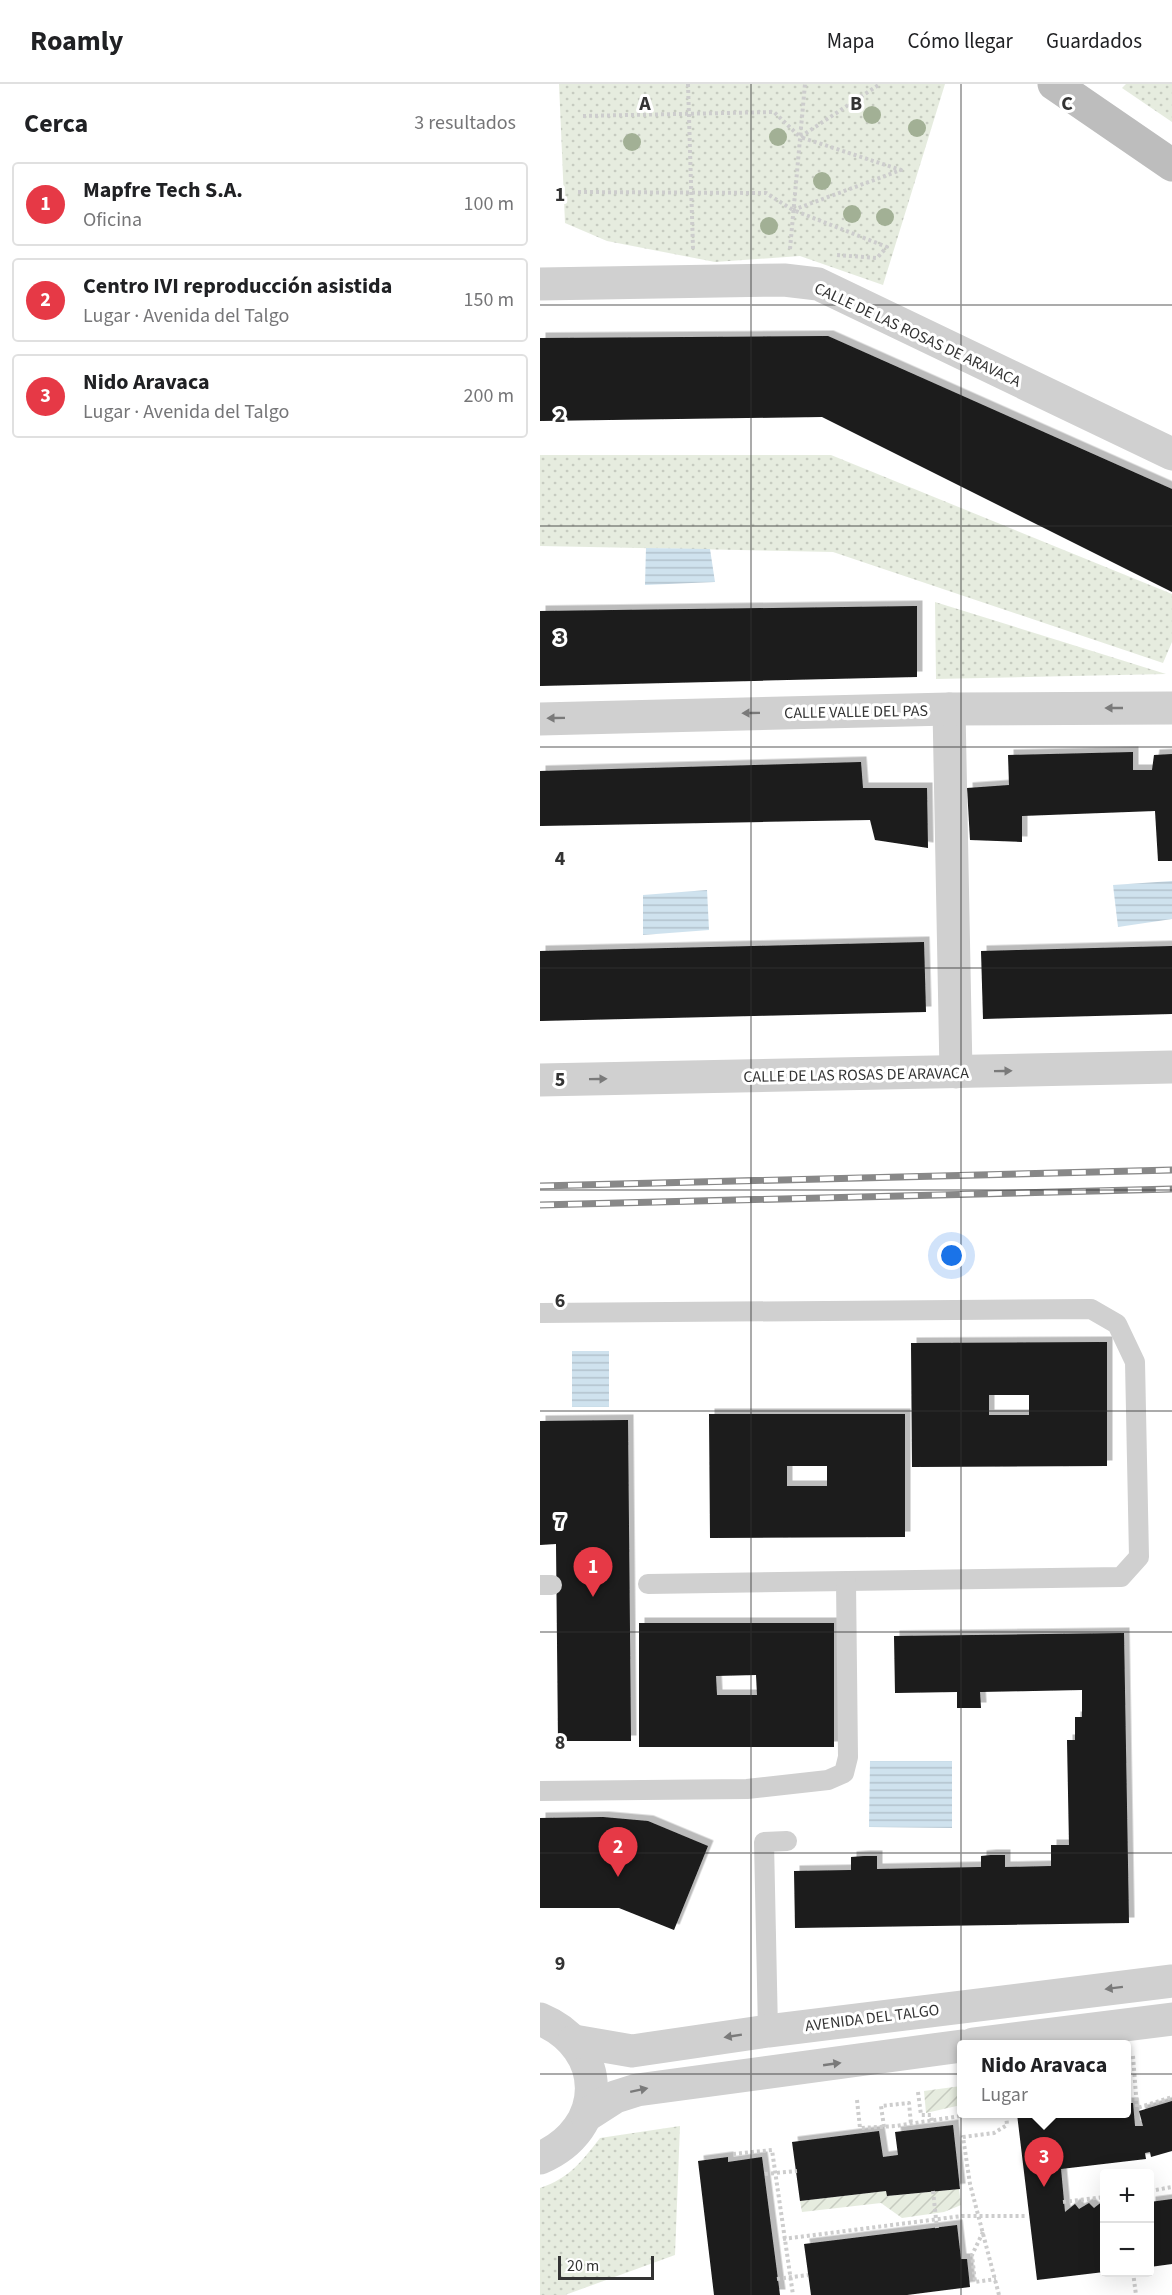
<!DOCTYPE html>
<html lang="es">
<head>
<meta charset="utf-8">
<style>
  body { margin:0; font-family:"Source Sans 3",sans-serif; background:#f2f2f2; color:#202124 }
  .controls { position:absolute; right:18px; bottom:18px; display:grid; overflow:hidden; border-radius:6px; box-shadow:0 6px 24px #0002 }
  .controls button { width:54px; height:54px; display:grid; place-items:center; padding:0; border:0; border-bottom:2px solid #e0e0e0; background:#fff; color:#202124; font:30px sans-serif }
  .scale { position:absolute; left:18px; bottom:15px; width:96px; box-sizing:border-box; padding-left:6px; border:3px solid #333; border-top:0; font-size:16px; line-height:21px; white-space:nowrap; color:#333; -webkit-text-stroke:4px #fff; paint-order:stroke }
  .you { position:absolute; left:412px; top:1172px; width:21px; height:21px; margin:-15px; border:4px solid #fff; border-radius:50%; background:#1a73e8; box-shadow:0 0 0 9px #1a73e833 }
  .badge { display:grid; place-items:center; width:39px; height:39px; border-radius:50%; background:#e63946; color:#fff; font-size:20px; font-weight:700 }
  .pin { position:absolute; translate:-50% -50px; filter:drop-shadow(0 2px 3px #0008) }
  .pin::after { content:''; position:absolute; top:32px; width:21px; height:18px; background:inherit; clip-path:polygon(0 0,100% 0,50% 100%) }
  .popup { position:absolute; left:417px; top:1956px; width:174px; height:78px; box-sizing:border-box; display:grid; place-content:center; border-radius:6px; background:#fff; filter:drop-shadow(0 2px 4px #0005); font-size:20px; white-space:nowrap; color:#757577 }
  .popup b { font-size:22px; color:#202124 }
  .popup::after { content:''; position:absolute; left:50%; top:100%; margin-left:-12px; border:12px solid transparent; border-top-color:#fff }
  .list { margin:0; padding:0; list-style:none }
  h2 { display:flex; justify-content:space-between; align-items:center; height:78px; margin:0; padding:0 24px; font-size:26px }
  h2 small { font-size:20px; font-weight:400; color:#757577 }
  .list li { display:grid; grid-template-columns:39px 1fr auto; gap:18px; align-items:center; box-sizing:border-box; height:84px; margin:0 12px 12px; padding:0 12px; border:2px solid #e0e0e0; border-radius:6px }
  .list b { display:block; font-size:22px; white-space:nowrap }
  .list p { margin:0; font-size:20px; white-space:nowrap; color:#757577 }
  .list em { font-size:20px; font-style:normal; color:#757577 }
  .map { position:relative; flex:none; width:632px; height:2211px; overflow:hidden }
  header { display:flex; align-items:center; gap:36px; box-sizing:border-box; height:84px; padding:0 30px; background:#fff; border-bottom:2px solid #e0e0e0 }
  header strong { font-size:28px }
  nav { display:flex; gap:33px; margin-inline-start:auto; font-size:21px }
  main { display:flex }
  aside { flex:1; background:#fff }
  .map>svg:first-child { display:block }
  .grass { fill:url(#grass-dots) }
  .garden { fill:url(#garden-furrows) }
  .water { fill:url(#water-rules) }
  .building { fill:#1a1a1a; fill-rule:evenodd; filter:url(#shadow) }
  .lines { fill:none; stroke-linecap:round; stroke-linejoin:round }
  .path { stroke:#cdcdcd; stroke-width:4; stroke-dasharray:3 3; stroke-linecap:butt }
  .lane { stroke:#d0d0d0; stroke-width:20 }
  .street { stroke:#d0d0d0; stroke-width:33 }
  .secondary { stroke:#bdbdbd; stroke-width:33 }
  .rail-casing { stroke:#888; stroke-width:7 }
  .rail { stroke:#fff; stroke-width:4.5; stroke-dasharray:14; stroke-linecap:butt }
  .path-bridge { stroke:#cdcdcd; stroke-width:4; stroke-dasharray:3 3; stroke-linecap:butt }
  .tree { fill:#a2b095 }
  .oneway { fill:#7a7a7a }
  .grid { fill:none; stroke:#333; stroke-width:1.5; stroke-opacity:0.55 }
  .labels { text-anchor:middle; stroke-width:6; stroke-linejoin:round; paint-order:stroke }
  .street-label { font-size:16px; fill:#333; stroke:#fff }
  .grid-label { font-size:20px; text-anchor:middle; font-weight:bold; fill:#333; stroke:#fff; stroke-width:6; stroke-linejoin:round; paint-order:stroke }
</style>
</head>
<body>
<header>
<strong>Roamly</strong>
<nav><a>Mapa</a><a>Cómo llegar</a><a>Guardados</a></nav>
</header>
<main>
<aside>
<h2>Cerca<small>3 resultados</small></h2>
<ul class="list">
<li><span class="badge">1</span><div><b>Mapfre Tech S.A.</b><p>Oficina</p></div><em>100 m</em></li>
<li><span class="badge">2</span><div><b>Centro IVI reproducción asistida</b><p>Lugar · Avenida del Talgo</p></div><em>150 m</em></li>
<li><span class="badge">3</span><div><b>Nido Aravaca</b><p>Lugar · Avenida del Talgo</p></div><em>200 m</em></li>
</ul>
</aside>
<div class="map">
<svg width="632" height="2211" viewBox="0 0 632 2211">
  <defs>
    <pattern id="grass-dots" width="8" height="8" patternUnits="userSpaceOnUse" patternTransform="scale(1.5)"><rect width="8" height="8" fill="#e6ecdf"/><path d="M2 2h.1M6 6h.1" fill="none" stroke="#c6cbc0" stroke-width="1.8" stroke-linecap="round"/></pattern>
    <pattern id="garden-furrows" width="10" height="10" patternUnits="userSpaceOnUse" patternTransform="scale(1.5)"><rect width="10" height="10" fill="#e6ecdf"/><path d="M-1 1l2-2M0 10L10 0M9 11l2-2" fill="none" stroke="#c6cbc0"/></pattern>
    <pattern id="water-rules" width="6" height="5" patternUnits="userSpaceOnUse" patternTransform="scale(1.5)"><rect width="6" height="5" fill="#cfe2ee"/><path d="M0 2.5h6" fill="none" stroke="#b2c2cd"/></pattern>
    <filter id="shadow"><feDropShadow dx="5.5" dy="-5.5" stdDeviation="0" flood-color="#0004"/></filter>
  </defs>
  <rect width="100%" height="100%" fill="#fff"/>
  <!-- grass -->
  <g class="grass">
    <path d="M19 0H405L343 201 260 172 175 178 67 157 25 139Z"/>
    <path d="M586 0H632V38L582 4Z"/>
    <path d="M0 371H291L632 510V558L623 579 293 468 0 462Z"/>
    <path d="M395 518 626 590 396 595Z"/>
    <path d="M140 2042 135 2171 25 2211H0V2104C30 2094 41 2078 60 2054Z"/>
  </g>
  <!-- garden -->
  <g class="garden">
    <path d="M421 2002V2021L386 2029 384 2007Z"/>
    <path d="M419 2105 421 2121 404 2128 362 2134 341 2119 262 2128 260 2117 346 2107 348 2112Z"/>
  </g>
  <!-- water -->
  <g class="water">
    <path d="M106 464 170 465 175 498 105 501Z"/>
    <path d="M632 797V835L578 843 573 801Z"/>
    <path d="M167 806 169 846 103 851V811Z"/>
    <rect x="32" y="1267" width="37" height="56"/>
    <path d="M330 1677H412V1744L329 1743Z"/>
  </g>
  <!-- building -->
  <g class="building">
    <path d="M288 252 632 405V508L282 333 0 337V254Z"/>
    <path d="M377 522V593L0 602V527Z"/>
    <path d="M593 668V686H612L614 671 632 670V777H618L615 727 482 732V758L430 756 427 704 469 701 468 671Z"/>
    <path d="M321 678 323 704H387L388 764 335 756 330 736 0 742V687Z"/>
    <path d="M384 858 386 928 0 937V867Z"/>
    <path d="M632 862V930L443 935 441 867Z"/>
    <path d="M567 1258V1382L372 1383 371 1259ZM449 1311H489V1331H449Z"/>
    <path d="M169 1330H365V1453L170 1454ZM247 1382H287V1402H247Z"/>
    <path d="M88 1336 91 1657H18L16 1460 0 1461V1337Z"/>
    <path d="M99 1539H294V1663H99ZM216 1591 217 1611H177L176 1592Z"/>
    <path d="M584 1549 589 1839 255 1844 254 1787 311 1786V1773L324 1772H337V1785L441 1783V1772L451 1771H465V1783L511 1782V1761H529L527 1656H535V1633H542V1606L440 1608 441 1624H417V1608L355 1609 354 1552Z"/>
    <path d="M63 1733 108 1737 168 1762 134 1846 79 1824H0V1734Z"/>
    <path d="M632 2017V2067L611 2073 610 2068 605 2069 606 2075 521 2085 525 2128 535 2120 539 2125 549 2119 554 2124 563 2117 564 2119V2188L497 2196 477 2030H586V2019H593L595 2042H603L599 2027Z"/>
    <path d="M413 2041 420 2105 347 2112 346 2107 260 2117 252 2058 339 2047 343 2073 358 2071 355 2048Z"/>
    <path d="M188 2073V2078L222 2073 240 2211H174L158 2077Z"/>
    <path d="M632 2115V2180L610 2183V2118Z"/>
    <path d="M417 2141 421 2175H427L430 2203 367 2211H271L264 2160Z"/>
  </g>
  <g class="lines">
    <!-- path -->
    <g class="path">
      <path d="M148 0 153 165"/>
      <path d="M43 32 234 28 260 53"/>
      <path d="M38 108 226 109 253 126"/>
      <path d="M250 165 265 0"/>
      <path d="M297 171 337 174 347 163 253 126 361 86 260 53 340 0"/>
      <path d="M593 1972 597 2024 632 2013"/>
      <path d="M378 2008 381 2031H391L392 2037"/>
      <path d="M317 2016 320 2044 356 2042 433 2030"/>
      <path d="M344 2043 341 2022 369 2019 371 2040"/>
      <path d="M193 2070 232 2066 253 2211"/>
      <path d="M610 2107 632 2103"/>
      <path d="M523 2118 564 2113"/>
      <path d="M443 2148 432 2171 435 2198 456 2195"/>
      <path d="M243 2155 422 2132H487"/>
      <path d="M593 2188 596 2211"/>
      <path d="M459 2211 430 2100 423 2053 454 2049 467 2041 466 2030"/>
    </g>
    <!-- lane -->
    <g class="lane">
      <path d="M0 1229 551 1225 577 1240 595 1278 599 1473 581 1493 108 1500"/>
      <path d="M0 1501H12"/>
      <path d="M0 1707 207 1705 288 1696 304 1689 308 1673 306 1498"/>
      <path d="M228 1947 224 1758 247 1757"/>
    </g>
    <!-- street -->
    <g class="street">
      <path d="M0 200 244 196 278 200 632 370"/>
      <path d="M409 625 416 988"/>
      <path d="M0 635 409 625 632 624"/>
      <path d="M0 996 632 983"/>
      <path d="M0 1935C69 1964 68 2045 0 2074"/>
      <path d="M34 1957 92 1967 228 1947 632 1897"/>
      <path d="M433 1960 632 1935"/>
      <path d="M47 2031 75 2013 97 2006 422 1962"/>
    </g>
    <!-- secondary -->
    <path class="secondary" d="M514 0 632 81"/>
    <defs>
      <g id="rail">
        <path d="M0 1102 632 1086"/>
        <path d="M0 1121 632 1105"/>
      </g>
    </defs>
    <!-- rail casing -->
    <use href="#rail" class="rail-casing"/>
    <!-- rail -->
    <use href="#rail" class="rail"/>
    <!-- path-bridge -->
    <g class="path-bridge">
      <path d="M225 2090 257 2087"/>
      <path d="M393 2107 397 2144"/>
      <path d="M237 2195 268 2191"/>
    </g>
  </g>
  <!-- trees -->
  <g class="tree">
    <circle cx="332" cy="31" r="9"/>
    <circle cx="377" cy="44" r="9"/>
    <circle cx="238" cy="53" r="9"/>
    <circle cx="92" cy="58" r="9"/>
    <circle cx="282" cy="97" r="9"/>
    <circle cx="312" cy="130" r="9"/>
    <circle cx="345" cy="133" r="9"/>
    <circle cx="229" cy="142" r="9"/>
  </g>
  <!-- one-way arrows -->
  <defs><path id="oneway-solid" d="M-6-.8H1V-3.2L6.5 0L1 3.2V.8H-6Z" transform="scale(1.5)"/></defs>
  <g class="oneway">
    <use href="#oneway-solid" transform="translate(574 624) rotate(180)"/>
    <use href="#oneway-solid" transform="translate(211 629) rotate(179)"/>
    <use href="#oneway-solid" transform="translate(16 634) rotate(179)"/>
    <use href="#oneway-solid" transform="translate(463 987) rotate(-1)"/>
    <use href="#oneway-solid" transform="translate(58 995) rotate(-1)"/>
    <use href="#oneway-solid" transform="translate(574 1904) rotate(173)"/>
    <use href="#oneway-solid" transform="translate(193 1952) rotate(171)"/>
    <use href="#oneway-solid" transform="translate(292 1980) rotate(-8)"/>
    <use href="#oneway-solid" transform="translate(99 2006) rotate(-12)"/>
  </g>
  <!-- grid -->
  <path class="grid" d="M211 0V2211M421 0V2211M0 221H632M0 442H632M0 663H632M0 884H632M0 1106H632M0 1327H632M0 1548H632M0 1769H632M0 1990H632"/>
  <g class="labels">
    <!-- street labels -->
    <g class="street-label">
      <text transform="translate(378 250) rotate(25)" y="6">CALLE DE LAS ROSAS DE ARAVACA</text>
      <text transform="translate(316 627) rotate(-1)" y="6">CALLE VALLE DEL PAS</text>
      <text transform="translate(316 990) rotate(-1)" y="6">CALLE DE LAS ROSAS DE ARAVACA</text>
      <text transform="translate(332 1933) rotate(-7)" y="6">AVENIDA DEL TALGO</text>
    </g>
  </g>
  <g class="grid-label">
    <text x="105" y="26">A</text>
    <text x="316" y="26">B</text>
    <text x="527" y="26">C</text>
    <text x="20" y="117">1</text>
    <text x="20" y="338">2</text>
    <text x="20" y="560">3</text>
    <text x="20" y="781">4</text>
    <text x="20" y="1002">5</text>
    <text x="20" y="1223">6</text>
    <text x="20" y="1444">7</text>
    <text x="20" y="1665">8</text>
    <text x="20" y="1886">9</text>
  </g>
</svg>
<div class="controls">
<button>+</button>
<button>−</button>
</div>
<div class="scale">20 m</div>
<div class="you"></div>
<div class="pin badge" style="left:53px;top:1513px">1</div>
<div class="pin badge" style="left:78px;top:1793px">2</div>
<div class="pin badge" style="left:504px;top:2103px">3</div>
<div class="popup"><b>Nido Aravaca</b>Lugar</div>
</div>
</main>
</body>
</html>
